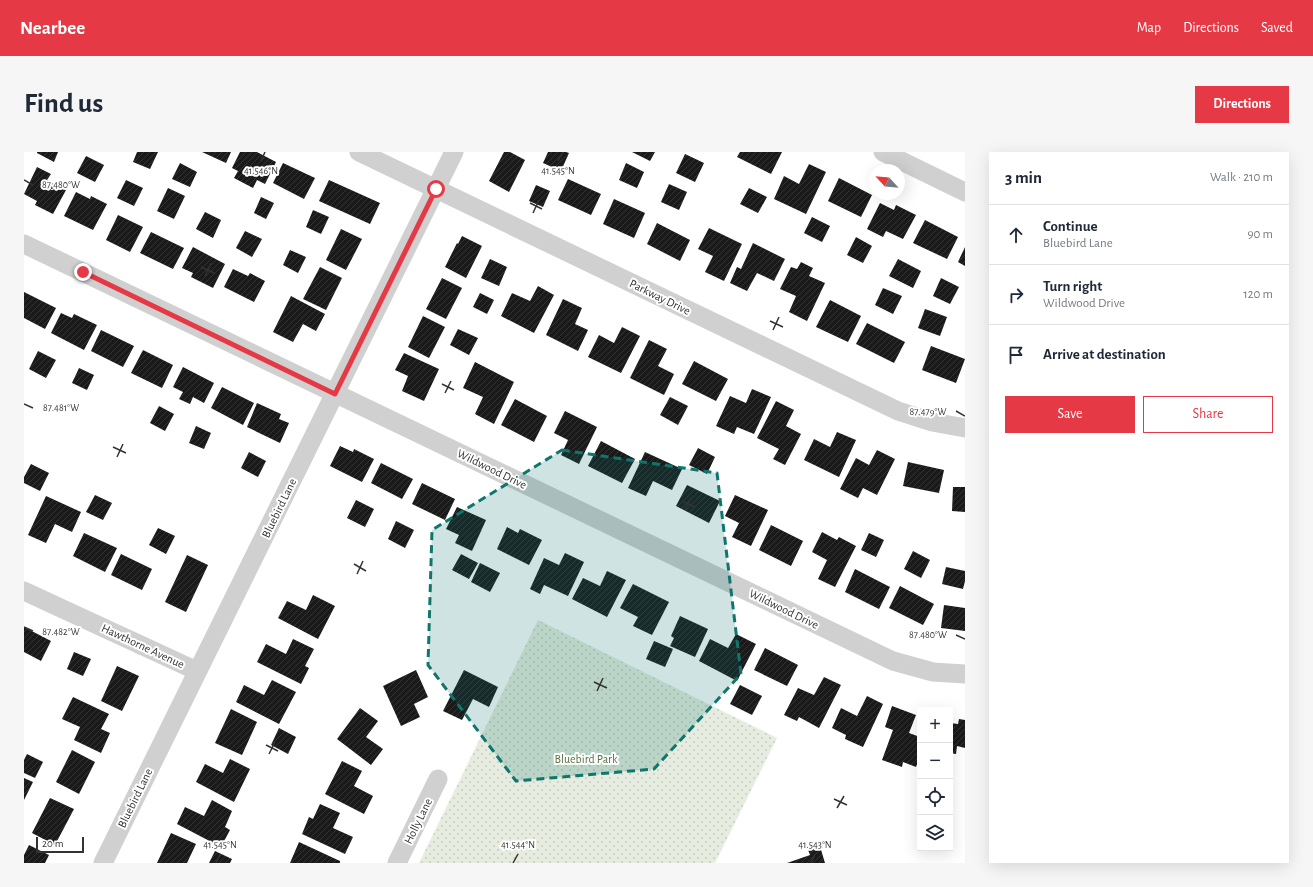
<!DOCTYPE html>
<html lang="en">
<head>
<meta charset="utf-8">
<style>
  body { margin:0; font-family:"Alegreya Sans",sans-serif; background:#f6f6f7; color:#1f2937 }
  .controls { position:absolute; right:12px; bottom:12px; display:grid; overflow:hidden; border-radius:0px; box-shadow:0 4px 16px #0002 }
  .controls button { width:36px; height:36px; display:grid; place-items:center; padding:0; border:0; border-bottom:1px solid #e0e1e3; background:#fff; color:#1f2937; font:20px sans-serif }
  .compass { position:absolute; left:845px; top:12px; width:36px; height:36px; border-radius:50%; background:#fff; box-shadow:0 4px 16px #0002; rotate:296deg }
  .scale { position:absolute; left:12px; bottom:10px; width:48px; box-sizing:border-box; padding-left:4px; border:2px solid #333; border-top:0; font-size:11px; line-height:14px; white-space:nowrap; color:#333; -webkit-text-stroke:3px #fff; paint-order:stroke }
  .stop { position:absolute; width:12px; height:12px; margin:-9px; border:3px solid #e63946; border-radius:50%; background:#fff }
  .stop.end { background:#e63946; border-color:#fff; box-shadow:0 1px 4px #0008 }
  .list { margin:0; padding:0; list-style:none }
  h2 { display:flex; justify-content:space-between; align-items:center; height:52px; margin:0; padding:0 16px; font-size:17px }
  h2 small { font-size:13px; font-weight:400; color:#747a83 }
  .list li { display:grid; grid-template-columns:26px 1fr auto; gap:12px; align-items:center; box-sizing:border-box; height:60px; padding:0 16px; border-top:1px solid #e0e1e3 }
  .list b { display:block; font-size:15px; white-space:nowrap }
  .list p { margin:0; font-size:13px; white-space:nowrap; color:#747a83 }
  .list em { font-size:13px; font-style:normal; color:#747a83 }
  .actions { display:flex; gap:8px; padding:12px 16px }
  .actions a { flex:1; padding:9px 0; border:1px solid #e63946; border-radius:0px; text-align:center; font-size:14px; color:#e63946 }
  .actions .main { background:#e63946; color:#fff }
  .icon { flex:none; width:22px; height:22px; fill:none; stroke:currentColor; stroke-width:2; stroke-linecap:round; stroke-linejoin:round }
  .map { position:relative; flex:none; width:941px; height:711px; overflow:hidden; border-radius:0px }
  header { display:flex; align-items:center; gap:24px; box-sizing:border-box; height:56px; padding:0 20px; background:#e63946; color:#fff }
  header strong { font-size:19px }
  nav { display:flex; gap:22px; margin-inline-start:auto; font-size:14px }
  .intro { display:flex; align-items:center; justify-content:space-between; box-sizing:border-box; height:96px; padding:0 24px }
  h1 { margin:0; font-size:28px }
  .button { padding:10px 18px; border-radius:0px; background:#e63946; color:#fff; font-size:14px; font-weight:700 }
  main { display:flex; gap:24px; padding:0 24px }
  aside { flex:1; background:#fff; border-radius:0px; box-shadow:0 4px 16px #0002 }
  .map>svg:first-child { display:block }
  .park { fill:url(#park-dots) }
  .building { fill:url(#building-hatch) }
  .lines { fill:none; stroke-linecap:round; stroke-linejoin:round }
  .minor { stroke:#d0d0d0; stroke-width:19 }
  .route { stroke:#e63946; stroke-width:5 }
  .marked { fill:#0f766e; fill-opacity:0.2; stroke:#0f766e; stroke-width:3; stroke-dasharray:8 5; stroke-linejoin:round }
  .ticks { fill:none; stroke:#333; stroke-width:1.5 }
  .labels { text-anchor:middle; stroke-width:4; stroke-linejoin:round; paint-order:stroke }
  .street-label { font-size:12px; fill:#333; stroke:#fff }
  .park-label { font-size:12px; fill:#56703f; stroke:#fff }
  .ticks-label { font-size:10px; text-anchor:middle; fill:#333; stroke:#fff; stroke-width:4; stroke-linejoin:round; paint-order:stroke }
</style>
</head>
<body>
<header>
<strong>Nearbee</strong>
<nav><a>Map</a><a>Directions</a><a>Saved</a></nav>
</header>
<div class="intro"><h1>Find us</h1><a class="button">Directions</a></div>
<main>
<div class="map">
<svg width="941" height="711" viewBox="0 0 941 711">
  <defs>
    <pattern id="park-dots" width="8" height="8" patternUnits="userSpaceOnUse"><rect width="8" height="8" fill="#e6ecdf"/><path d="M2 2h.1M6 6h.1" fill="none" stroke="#c6cbc0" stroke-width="1.8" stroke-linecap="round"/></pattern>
    <pattern id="building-hatch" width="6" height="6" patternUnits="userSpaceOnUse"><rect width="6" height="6" fill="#1a1a1a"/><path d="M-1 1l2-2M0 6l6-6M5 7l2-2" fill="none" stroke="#333"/></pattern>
  </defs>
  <rect width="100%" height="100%" fill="#fff"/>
  <!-- park -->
  <path class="park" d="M514 468 753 586 691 711H395Z"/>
  <!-- building -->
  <g class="building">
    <path d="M13 0H34L30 10 13 1Z"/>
    <path d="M113 0H134L126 17 109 10Z"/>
    <path d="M178 0H207L202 11Z"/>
    <path d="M216 0H233L252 10 241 32 233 28 229 36 210 26 214 19 208 16Z"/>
    <path d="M480 0H486L501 8 485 40 465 29Z"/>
    <path d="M524 0H542L545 1 537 19 519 11Z"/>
    <path d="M608 0H631L626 9Z"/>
    <path d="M716 0H758L747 22 713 5Z"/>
    <path d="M661 2 680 11 671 30 652 21Z"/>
    <path d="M62 4 80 13 71 30 53 21Z"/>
    <path d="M156 11 173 20 166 35 148 27Z"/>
    <path d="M259 11 291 26 280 47 249 31Z"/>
    <path d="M602 11 620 20 613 36 595 28Z"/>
    <path d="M785 12 802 20 782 62 750 47 760 24 775 32Z"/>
    <path d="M13 15 27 22 23 28 42 38 29 62 11 53 13 49 0 42Z"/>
    <path d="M815 26 848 43 837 65 804 49Z"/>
    <path d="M544 27 577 42 567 63 534 48Z"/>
    <path d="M102 28 119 36 110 54 93 46Z"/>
    <path d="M305 28 356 51 346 72 295 49Z"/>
    <path d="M645 32 663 40 655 58 637 50Z"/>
    <path d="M512 33 526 39 519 55 505 49Z"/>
    <path d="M144 36 161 44 150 67 133 59Z"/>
    <path d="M725 36 743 45 734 61 716 52Z"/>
    <path d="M52 40 66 47 67 44 83 52 69 78 40 64Z"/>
    <path d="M237 45 250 51 242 67 230 61Z"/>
    <path d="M590 47 621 61 610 86 579 72Z"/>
    <path d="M856 51 870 58 872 53 892 63 879 87 862 79 859 85 843 77Z"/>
    <path d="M289 58 305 65 297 82 282 75Z"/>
    <path d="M181 60 197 68 189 86 172 77Z"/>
    <path d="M94 63 119 75 106 100 82 88Z"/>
    <path d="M788 65 806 74 798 90 780 81Z"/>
    <path d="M901 68 934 85 923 107 889 91Z"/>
    <path d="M633 71 666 88 656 109 623 92Z"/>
    <path d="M685 76 718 92 700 129 681 120 689 104 674 97Z"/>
    <path d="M317 77 338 87 322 118 302 108Z"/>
    <path d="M221 79 238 87 228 105 212 96Z"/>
    <path d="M127 80 160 96 149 117 116 101Z"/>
    <path d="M438 84 458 94 442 126 421 115 433 91 434 92Z"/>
    <path d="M832 85 848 94 839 111 823 103Z"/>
    <path d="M729 91 761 107 750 129 733 121 723 139 706 131 713 115 717 117Z"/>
    <path d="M169 95 201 112 189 136 167 125 169 121 158 116Z"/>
    <path d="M941 95V114L934 110Z"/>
    <path d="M266 98 282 105 274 121 259 113Z"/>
    <path d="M466 107 483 115 475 134 457 126Z"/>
    <path d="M874 107 897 119 889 136 865 124Z"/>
    <path d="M777 110 789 116 785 124 801 131 783 169 765 160 772 144 756 137 767 115 773 117Z"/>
    <path d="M296 115 318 126 302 158 279 147Z"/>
    <path d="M209 117 224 124 226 121 241 129 230 150 200 135Z"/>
    <path d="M418 126 438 136 422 167 402 157Z"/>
    <path d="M917 126 935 135 926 152 909 144Z"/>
    <path d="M514 134 530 143 510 181 477 164 488 141 506 149Z"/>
    <path d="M859 136 878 144 869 162 851 153Z"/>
    <path d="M0 140 32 156 21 177 0 166Z"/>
    <path d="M456 141 470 148 463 162 449 155Z"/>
    <path d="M267 144 301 162 292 179 279 172 269 190 249 180Z"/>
    <path d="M539 147 558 156 551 172 564 178 554 199 522 183Z"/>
    <path d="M806 148 837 164 824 190 792 175Z"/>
    <path d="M901 157 923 165 916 184 894 176Z"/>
    <path d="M37 161 48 166 50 162 73 173 60 198 27 181Z"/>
    <path d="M399 164 421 175 405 206 384 195Z"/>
    <path d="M843 171 881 190 870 211 832 192Z"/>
    <path d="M598 175 616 184 597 221 564 205 575 183 590 191Z"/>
    <path d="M434 177 454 186 445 203 426 193Z"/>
    <path d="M77 178 110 194 99 215 67 199Z"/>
    <path d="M625 188 643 197 634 214 650 222 640 243 606 226Z"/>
    <path d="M907 194 941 207 932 231 898 218Z"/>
    <path d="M119 198 149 213 138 236 107 221Z"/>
    <path d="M14 199 32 208 22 226 5 217Z"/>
    <path d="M380 201 415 217 400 249 378 239 384 224 371 218Z"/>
    <path d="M670 209 704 227 692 249 658 232Z"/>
    <path d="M451 210 490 230 470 272 451 262 459 245 439 236Z"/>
    <path d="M159 215 190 231 180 251 169 245 166 252 155 247 159 240 149 235Z"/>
    <path d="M55 216 70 223 63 238 48 231Z"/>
    <path d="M198 235 230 251 219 273 187 256Z"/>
    <path d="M728 237 747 245 730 282 713 275 710 282 692 274 706 244 722 251Z"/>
    <path d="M646 245 664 254 654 273 636 263Z"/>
    <path d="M491 247 523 264 510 290 477 273Z"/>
    <path d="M752 249 770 258 762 274 777 282 761 313 749 307 755 297 733 286Z"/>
    <path d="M233 251 257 262 255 267 265 271 256 291 223 275Z"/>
    <path d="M135 254 150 262 141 279 126 271Z"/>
    <path d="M541 259 573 275 555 312 537 303 544 288 530 281Z"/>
    <path d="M172 274 187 281 180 297 165 291Z"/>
    <path d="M813 280 832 288 815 325 780 308 790 287 806 295Z"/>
    <path d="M577 289 611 307 598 331 564 314Z"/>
    <path d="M316 294 329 300 330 297 350 307 338 330 306 314Z"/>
    <path d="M674 296 691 305 683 322 665 313Z"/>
    <path d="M853 298 871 307 853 343 839 336 834 346 816 337 832 306 845 313Z"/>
    <path d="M225 300 242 309 234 325 217 316Z"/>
    <path d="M621 300 658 317 648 338 629 329 622 344 604 336Z"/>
    <path d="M884 310 920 318 915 341 879 334Z"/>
    <path d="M357 311 389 327 378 347 347 331Z"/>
    <path d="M7 312 25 321 16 339 0 331V325Z"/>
    <path d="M398 331 431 347 421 368 388 352Z"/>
    <path d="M663 333 696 349 685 371 652 354Z"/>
    <path d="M929 335H941V360L928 359Z"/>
    <path d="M71 343 88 351 79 368 62 360Z"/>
    <path d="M711 343 744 358 727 394 708 385 715 371 701 364Z"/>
    <path d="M22 344 57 360 48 380 31 372 22 391 4 383Z"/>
    <path d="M332 348 350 357 341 375 323 366Z"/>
    <path d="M433 355 462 368 448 399 431 391 435 383 422 377Z"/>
    <path d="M372 369 390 378 381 396 364 387Z"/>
    <path d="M747 373 779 389 767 414 735 398Z"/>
    <path d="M483 375 494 381 496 377 518 388 505 413 473 397Z"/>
    <path d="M134 376 151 384 142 402 125 393Z"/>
    <path d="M798 380 813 388 815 385 832 394 811 435 794 427 803 408 788 400Z"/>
    <path d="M60 381 93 396 81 420 49 404Z"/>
    <path d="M845 381 860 388 852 405 837 398Z"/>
    <path d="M889 399 906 408 897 426 880 417Z"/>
    <path d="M541 401 560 410 544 444 520 433 516 442 506 437 520 406 535 413Z"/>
    <path d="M97 402 128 417 118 438 87 423Z"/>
    <path d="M437 402 454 411 445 427 428 418Z"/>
    <path d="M163 403 184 413 162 460 141 450Z"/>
    <path d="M456 411 476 421 466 440 447 430Z"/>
    <path d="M922 415 941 419V429L939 437 918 432Z"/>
    <path d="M831 417 866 435 855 457 821 440Z"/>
    <path d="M583 419 602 428 583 465 548 447 559 426 576 434Z"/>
    <path d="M609 432 645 450 628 483 609 474 614 465 596 456Z"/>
    <path d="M876 434 910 452 899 473 865 456Z"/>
    <path d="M289 443 311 454 294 487 254 466 263 449 282 458Z"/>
    <path d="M920 453 941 456V479L917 476Z"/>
    <path d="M656 464 684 477 671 505 646 494 650 486 647 484Z"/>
    <path d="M0 475 27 489 17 509 0 500Z"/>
    <path d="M712 482 732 492 713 529 675 509 686 487 704 496Z"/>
    <path d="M269 487 290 497 281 514 285 516 277 532 233 510 242 492 262 502Z"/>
    <path d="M630 489 649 497 641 515 622 507Z"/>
    <path d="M741 496 774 513 763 534 730 518Z"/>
    <path d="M50 500 67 507 59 524 43 517Z"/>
    <path d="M93 514 115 524 98 559 77 549Z"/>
    <path d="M392 518 404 545 390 552 396 565 377 574 359 534Z"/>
    <path d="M440 518 474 535 465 555 449 547 438 568 419 559Z"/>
    <path d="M800 525 817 533 795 576 775 565 773 569 760 563 774 536 790 543Z"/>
    <path d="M248 528 272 540 255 572 212 550 220 533 240 543Z"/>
    <path d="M716 533 738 544 728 563 706 552Z"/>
    <path d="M843 544 859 552 839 595 821 587 822 583 808 576 817 556 833 564Z"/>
    <path d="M49 545 85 562 77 577 86 581 77 601 50 588 56 575 38 567Z"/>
    <path d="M868 554 892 563 885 581 896 585V605L892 615 879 610 878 615 858 608 869 578 861 575Z"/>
    <path d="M336 556 354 569 342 585 359 597 347 613 313 587Z"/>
    <path d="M207 557 233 570 218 603 191 591Z"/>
    <path d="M935 567 941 568V596L933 594 932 602 926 601V571L934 572Z"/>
    <path d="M255 576 272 585 264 602 247 593Z"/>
    <path d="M48 598 71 610 55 642 32 630Z"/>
    <path d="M3 602 19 610 11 626 0 621V608Z"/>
    <path d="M206 607 226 617 210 650 172 630 181 612 199 621Z"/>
    <path d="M318 609 338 619 330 634 349 644 340 662 301 642Z"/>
    <path d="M0 626 9 630 0 648Z"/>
    <path d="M26 646 50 657 31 693 8 681Z"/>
    <path d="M188 648 208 659 201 675 206 678 197 695 153 672 161 655 180 664Z"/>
    <path d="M296 652 316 661 309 676 329 685 321 702 278 682 285 665 289 667Z"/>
    <path d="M147 681 172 692 163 711H133Z"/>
    <path d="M275 690 316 709V711H266Z"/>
    <path d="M795 691 801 711H763L786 703 783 695Z"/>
    <path d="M5 693 25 703 21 711H0V703Z"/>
    <path d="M191 699 208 707 206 711H185Z"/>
  </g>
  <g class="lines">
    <!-- minor -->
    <g class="minor">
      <path d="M335 0 874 259 908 270 941 276"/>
      <path d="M859 0 941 40"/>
      <path d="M0 92 869 509 909 520 941 522"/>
      <path d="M0 439 173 519"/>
      <path d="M79 711 430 0"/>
      <path d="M373 711 414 627"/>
    </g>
  </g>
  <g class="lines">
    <!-- route -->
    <path class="route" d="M59 120 311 242 412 37"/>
  </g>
  <!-- marked area -->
  <path class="marked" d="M538 298 693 321 717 522 630 617 492 629 404 513 408 378Z"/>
  <!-- ticks -->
  <path class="ticks" d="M237 9 241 0M534 9 539 0M0 28 9 33M506 51 518 57M509 61 515 48M177 115 190 121M181 124 187 111M746 169 759 175M749 178 755 165M418 232 430 238M421 241 427 229M0 252 9 256M932 259 941 264M89 295 102 301M93 305 99 292M658 349 671 355M661 358 667 346M330 412 342 419M333 422 339 409M0 475 9 479M932 483 941 487M570 530 583 536M573 539 579 526M242 593 254 599M245 602 251 590M810 647 823 653M813 656 820 644M192 711 196 702M489 711 494 702M787 711 791 702"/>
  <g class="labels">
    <!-- street labels -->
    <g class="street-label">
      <text transform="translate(636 145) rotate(26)" y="4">Parkway Drive</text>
      <text transform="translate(468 317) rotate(26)" y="4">Wildwood Drive</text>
      <text transform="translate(255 356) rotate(-64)" y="4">Bluebird Lane</text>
      <text transform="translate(760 457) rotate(26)" y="4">Wildwood Drive</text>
      <text transform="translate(119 494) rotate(25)" y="4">Hawthorne Avenue</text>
      <text transform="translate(111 646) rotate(-64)" y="4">Bluebird Lane</text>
      <text transform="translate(394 669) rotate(-64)" y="4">Holly Lane</text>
    </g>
    <!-- park labels -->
    <g class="park-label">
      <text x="562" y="611">Bluebird Park</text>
    </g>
  </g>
  <g class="ticks-label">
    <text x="534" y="22">41.545°N</text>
    <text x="237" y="22">41.546°N</text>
    <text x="37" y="36">87.480°W</text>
    <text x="37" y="259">87.481°W</text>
    <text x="904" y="263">87.479°W</text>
    <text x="37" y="483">87.482°W</text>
    <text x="904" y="486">87.480°W</text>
    <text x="196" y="696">41.545°N</text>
    <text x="494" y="696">41.544°N</text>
    <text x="791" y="696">41.543°N</text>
  </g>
</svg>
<div class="controls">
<button>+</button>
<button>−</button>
<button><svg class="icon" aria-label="locate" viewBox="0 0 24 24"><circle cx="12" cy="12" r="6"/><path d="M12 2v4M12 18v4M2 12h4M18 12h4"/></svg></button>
<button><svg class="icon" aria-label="layers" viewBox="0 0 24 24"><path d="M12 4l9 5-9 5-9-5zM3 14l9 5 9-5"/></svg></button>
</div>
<svg class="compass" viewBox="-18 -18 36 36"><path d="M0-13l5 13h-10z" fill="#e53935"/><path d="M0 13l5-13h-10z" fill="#747a83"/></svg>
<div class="scale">20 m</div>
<div class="stop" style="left:412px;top:37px"></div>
<div class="stop end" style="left:59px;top:120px"></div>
</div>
<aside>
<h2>3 min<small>Walk · 210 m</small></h2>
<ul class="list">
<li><svg class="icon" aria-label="ahead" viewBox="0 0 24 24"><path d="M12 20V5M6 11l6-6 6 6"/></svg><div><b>Continue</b><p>Bluebird Lane</p></div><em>90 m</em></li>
<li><svg class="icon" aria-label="right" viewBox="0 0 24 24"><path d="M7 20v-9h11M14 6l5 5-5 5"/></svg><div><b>Turn right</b><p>Wildwood Drive</p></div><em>120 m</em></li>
<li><svg class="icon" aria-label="arrive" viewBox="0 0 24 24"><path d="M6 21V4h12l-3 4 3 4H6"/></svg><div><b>Arrive at destination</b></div></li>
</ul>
<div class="actions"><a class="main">Save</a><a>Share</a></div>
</aside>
</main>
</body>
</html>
